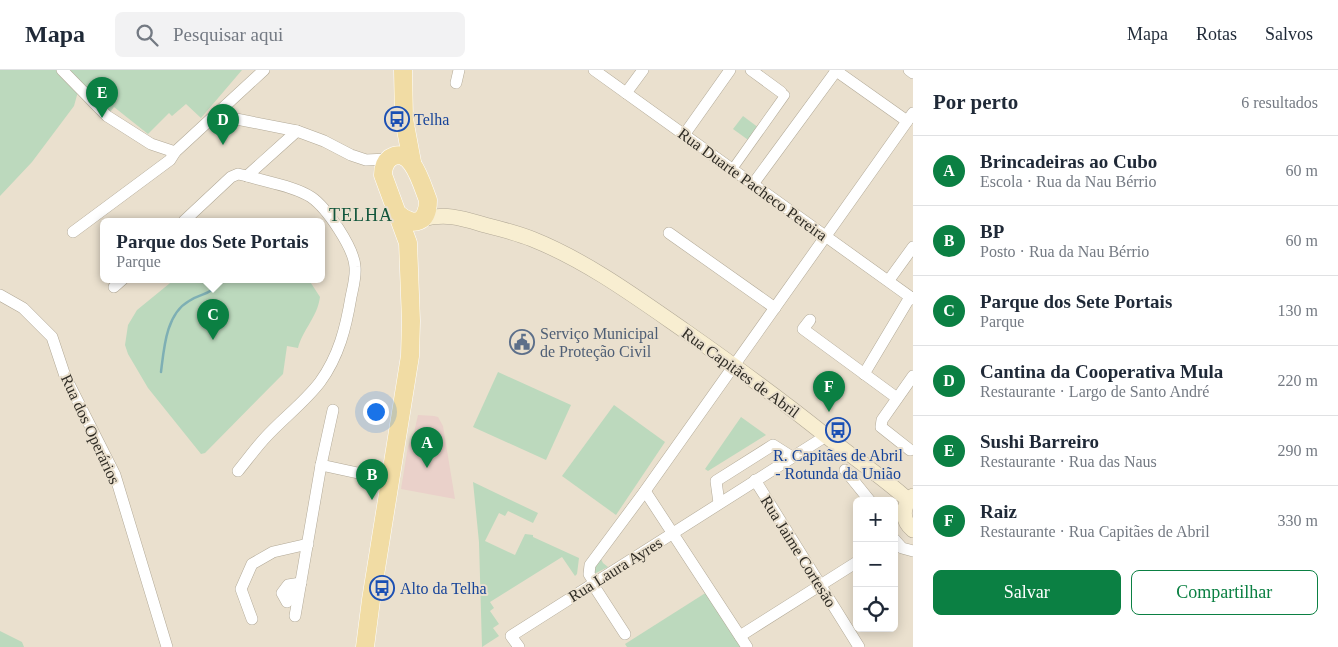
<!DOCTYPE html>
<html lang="pt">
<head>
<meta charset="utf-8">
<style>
  body { margin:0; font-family:Georgia,serif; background:#f2f2f3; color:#1f2937 }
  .controls { position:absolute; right:15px; bottom:15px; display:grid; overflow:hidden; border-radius:8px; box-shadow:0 2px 12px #0003 }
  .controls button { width:45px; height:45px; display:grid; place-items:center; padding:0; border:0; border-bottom:1px solid #e0e1e3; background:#fff; color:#1f2937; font:25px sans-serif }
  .you { position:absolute; left:375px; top:341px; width:18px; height:18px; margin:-12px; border:4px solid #fff; border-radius:50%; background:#1a73e8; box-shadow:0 0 0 8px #1a73e833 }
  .badge { display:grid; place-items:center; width:32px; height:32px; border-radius:50%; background:#0b8043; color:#fff; font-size:16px; font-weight:700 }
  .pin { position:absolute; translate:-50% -41px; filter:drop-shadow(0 1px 2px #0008) }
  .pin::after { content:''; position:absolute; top:26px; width:18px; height:15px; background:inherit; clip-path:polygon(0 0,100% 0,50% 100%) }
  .popup { position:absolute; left:100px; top:148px; width:225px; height:65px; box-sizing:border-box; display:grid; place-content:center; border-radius:8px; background:#fff; filter:drop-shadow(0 1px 4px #0005); font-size:16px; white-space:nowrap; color:#747a83 }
  .popup b { font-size:19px; color:#1f2937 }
  .popup::after { content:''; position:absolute; left:50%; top:100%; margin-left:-10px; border:10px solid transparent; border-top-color:#fff }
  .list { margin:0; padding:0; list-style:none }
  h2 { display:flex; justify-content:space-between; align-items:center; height:65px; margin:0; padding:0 20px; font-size:21px }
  h2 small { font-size:16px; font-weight:400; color:#747a83 }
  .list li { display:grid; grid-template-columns:32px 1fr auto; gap:15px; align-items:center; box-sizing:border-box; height:70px; padding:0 20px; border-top:1px solid #e0e1e3 }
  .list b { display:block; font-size:19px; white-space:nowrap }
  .list p { margin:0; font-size:16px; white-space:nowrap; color:#747a83 }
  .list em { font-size:16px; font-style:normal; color:#747a83 }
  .actions { display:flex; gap:10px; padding:15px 20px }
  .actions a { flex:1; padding:11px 0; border:1px solid #0b8043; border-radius:8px; text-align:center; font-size:18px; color:#0b8043 }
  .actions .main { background:#0b8043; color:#fff }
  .icon { flex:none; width:28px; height:28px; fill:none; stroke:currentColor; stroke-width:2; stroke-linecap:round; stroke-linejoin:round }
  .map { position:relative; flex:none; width:913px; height:577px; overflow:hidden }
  header { display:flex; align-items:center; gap:30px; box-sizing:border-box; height:70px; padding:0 25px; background:#fff; border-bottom:1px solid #e0e1e3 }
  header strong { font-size:24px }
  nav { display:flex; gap:28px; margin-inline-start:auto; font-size:18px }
  .search { width:350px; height:45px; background:#f2f2f3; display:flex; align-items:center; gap:12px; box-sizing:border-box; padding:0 18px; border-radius:8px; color:#747a83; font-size:19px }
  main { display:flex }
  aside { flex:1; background:#fff }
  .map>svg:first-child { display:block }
  .education { fill:#ead1ca }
  .green { fill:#bcd9bd }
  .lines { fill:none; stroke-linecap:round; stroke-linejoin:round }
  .stream { stroke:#7eafb4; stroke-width:2.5 }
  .pedestrian-casing { stroke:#b2a997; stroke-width:10 }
  .minor-casing { stroke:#b2a997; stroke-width:12 }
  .secondary-casing { stroke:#b2a997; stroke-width:16 }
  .primary-casing { stroke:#fff; stroke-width:19 }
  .pedestrian { stroke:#fff; stroke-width:9 }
  .minor { stroke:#fff; stroke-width:11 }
  .secondary { stroke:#f8eed1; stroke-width:15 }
  .primary { stroke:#f1dca4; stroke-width:18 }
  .labels { text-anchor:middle; stroke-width:4; stroke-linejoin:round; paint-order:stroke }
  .transit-label { font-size:16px; fill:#164399; stroke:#eae0ce; text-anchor:start }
  .street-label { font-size:16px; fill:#2f2c25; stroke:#eae0ce }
  .service-label { font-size:16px; fill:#4e5e75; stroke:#eae0ce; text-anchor:start }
  .neighbourhood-label { font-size:18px; letter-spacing:1px; fill:#11553b; stroke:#eae0ce }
</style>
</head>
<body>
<header>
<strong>Mapa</strong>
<div class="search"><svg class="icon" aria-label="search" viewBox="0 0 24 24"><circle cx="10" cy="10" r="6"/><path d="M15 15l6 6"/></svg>Pesquisar aqui</div>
<nav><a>Mapa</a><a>Rotas</a><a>Salvos</a></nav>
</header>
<main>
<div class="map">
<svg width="913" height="577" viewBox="0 0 913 577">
  <rect width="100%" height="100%" fill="#eae0ce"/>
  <!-- education -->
  <path class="education" d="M418 345 434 346 438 347 443 356 455 429 401 419 408 376 413 367Z"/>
  <!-- green -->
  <g class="green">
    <path d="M0 0H242L201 48 186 34 172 46 169 43 148 64 114 37 107 46 79 18 74 36 32 92 0 126Z"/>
    <path d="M743 46 759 58 751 72 733 59Z"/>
    <path d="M175 209H311L309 210 320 227C317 248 303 259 298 278L287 276 283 304 205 383 201 384 148 318 128 284 125 275 128 255 137 240Z"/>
    <path d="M498 302 571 335 546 390 473 357Z"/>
    <path d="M614 335 665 372 616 445 562 406Z"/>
    <path d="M741 347 766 365 708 401 705 399Z"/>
    <path d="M473 412 538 443 533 453 508 441 505 446 499 443 485 471 515 485 525 464 533 465V467L579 488 577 504 575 506 562 487 490 532 494 538 490 541 499 554 493 558 499 566 482 577 479 472Z"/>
    <path d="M600 487 603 493 608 497 594 504 593 498Z"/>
    <path d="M707 522 742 577H627L625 574Z"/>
    <path d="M0 561 22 572 24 577H0Z"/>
  </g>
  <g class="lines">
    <!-- stream -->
    <path class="stream" d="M161 302C164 278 166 244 189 231 205 221 210 227 220 209"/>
    <defs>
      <path id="pedestrian" d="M736 94 785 25 781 22"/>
      <g id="minor">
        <path d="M62 0 107 46 151 74 175 82"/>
        <path d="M594 0 913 229"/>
        <path d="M751 0 781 22"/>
        <path d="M835 0 907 51"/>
        <path d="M909 0 913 3"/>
        <path d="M456 13 459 0"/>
        <path d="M626 23 643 0"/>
        <path d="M216 45 297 61 324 71 351 85 366 90 388 89"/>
        <path d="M684 65 730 0"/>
        <path d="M247 106 297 61"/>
        <path d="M753 114 836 1"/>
        <path d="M184 151 231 107 238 104 247 106C266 112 294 116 311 127 327 138 354 178 355 197 356 207 353 217 351 227 346 257 339 286 320 312 304 333 282 349 264 369 255 379 247 390 238 401"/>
        <path d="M73 162 170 90 175 82 264 0"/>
        <path d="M669 163 775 238"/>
        <path d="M889 210 913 177"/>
        <path d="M114 217 123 209"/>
        <path d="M0 225 23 238 52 267 65 306 115 405 167 577"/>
        <path d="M810 250 803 259 897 328"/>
        <path d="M864 304 910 227"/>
        <path d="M910 380 881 357 882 350 913 306"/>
        <path d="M321 395 390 410"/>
        <path d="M845 400 870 431"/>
        <path d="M755 410 859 577"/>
        <path d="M645 421 747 577"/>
        <path d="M719 433 716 411 773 375 792 387"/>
        <path d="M894 469 902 478 913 481"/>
        <path d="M594 512 589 504 590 495 645 421 913 43"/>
        <path d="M301 513 287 532 282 523 288 515Z"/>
        <path d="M592 513 625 564"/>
        <path d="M295 546 321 395 333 340"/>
        <path d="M252 549 241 519 252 494 273 482 308 474"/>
        <path d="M740 566 857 492"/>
        <path d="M519 577 511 566 826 366"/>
      </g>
      <g id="secondary">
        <path d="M422 149C447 143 461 148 485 155 501 159 517 163 532 169 587 191 636 227 685 261 732 294 779 328 825 365 852 387 882 406 908 430"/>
        <path d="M913 426C902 436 901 450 913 460"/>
      </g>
      <g id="primary">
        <path d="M403 0 404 49 412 92"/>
        <path d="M365 577 371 530 410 286 411 251 408 173 383 105C383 99 385 92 390 88 412 74 422 116 428 130 428 153 414 158 397 143"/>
      </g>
    </defs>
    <!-- pedestrian casing -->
    <use href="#pedestrian" class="pedestrian-casing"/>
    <!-- minor casing -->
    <use href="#minor" class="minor-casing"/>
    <!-- secondary casing -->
    <use href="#secondary" class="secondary-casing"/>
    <!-- primary casing -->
    <use href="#primary" class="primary-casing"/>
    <!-- pedestrian -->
    <use href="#pedestrian" class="pedestrian"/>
    <!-- minor -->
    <use href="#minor" class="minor"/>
    <!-- secondary -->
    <use href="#secondary" class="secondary"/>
    <!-- primary -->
    <use href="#primary" class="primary"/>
  </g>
  <!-- icons -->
  <defs>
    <symbol id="bus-ring" viewBox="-11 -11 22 22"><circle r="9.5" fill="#eae0ce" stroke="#1a4fb4" stroke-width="1.5"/><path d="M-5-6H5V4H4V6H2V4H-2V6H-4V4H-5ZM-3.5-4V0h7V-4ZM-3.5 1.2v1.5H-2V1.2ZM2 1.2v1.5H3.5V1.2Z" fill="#1a4fb4"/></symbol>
    <symbol id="civic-ring" viewBox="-11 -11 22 22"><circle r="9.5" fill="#eae0ce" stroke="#5c6f8a" stroke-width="1.5"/><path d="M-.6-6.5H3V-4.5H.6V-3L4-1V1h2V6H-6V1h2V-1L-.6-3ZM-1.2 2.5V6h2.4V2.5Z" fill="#5c6f8a"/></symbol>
  </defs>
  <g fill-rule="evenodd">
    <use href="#bus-ring" x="383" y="35" width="28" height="28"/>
    <use href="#civic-ring" x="508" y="258" width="28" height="28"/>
    <use href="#bus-ring" x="824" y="346" width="28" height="28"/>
    <use href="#bus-ring" x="368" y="504" width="28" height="28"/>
  </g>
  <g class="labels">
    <!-- transit labels -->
    <g class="transit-label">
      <text x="414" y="55">Telha</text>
      <text x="838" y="391" text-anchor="middle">R. Capitães de Abril<tspan x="838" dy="18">- Rotunda da União</tspan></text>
      <text x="400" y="524">Alto da Telha</text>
    </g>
    <!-- street labels -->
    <g class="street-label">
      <text transform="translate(753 114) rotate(36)" y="6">Rua Duarte Pacheco Pereira</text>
      <text transform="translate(741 302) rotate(36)" y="6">Rua Capitães de Abril</text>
      <text transform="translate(91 359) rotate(65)" y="6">Rua dos Operários</text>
      <text transform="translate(799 481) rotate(58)" y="6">Rua Jaime Cortesão</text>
      <text transform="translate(615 499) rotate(-32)" y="6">Rua Laura Ayres</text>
    </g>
    <!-- service labels -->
    <g class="service-label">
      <text x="540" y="269">Serviço Municipal<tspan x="540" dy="18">de Proteção Civil</tspan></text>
    </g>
    <!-- neighbourhood labels -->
    <g class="neighbourhood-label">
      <text x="361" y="151">TELHA</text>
    </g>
  </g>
</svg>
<div class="controls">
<button>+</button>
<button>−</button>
<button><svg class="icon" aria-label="locate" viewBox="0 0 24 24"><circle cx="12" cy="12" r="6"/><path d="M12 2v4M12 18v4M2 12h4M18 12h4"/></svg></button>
</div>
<div class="you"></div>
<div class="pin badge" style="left:427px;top:398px">A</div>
<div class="pin badge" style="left:372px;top:430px">B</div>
<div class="pin badge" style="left:213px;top:270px">C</div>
<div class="popup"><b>Parque dos Sete Portais</b>Parque</div>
<div class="pin badge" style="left:223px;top:75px">D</div>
<div class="pin badge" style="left:102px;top:48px">E</div>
<div class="pin badge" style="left:829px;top:342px">F</div>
</div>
<aside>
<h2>Por perto<small>6 resultados</small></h2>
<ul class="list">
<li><span class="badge">A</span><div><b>Brincadeiras ao Cubo</b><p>Escola · Rua da Nau Bérrio</p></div><em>60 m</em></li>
<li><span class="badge">B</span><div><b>BP</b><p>Posto · Rua da Nau Bérrio</p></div><em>60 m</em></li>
<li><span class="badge">C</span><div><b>Parque dos Sete Portais</b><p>Parque</p></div><em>130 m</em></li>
<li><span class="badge">D</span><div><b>Cantina da Cooperativa Mula</b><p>Restaurante · Largo de Santo André</p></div><em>220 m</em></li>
<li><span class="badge">E</span><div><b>Sushi Barreiro</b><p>Restaurante · Rua das Naus</p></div><em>290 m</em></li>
<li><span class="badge">F</span><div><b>Raiz</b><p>Restaurante · Rua Capitães de Abril</p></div><em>330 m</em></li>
</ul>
<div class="actions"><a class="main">Salvar</a><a>Compartilhar</a></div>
</aside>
</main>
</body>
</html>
